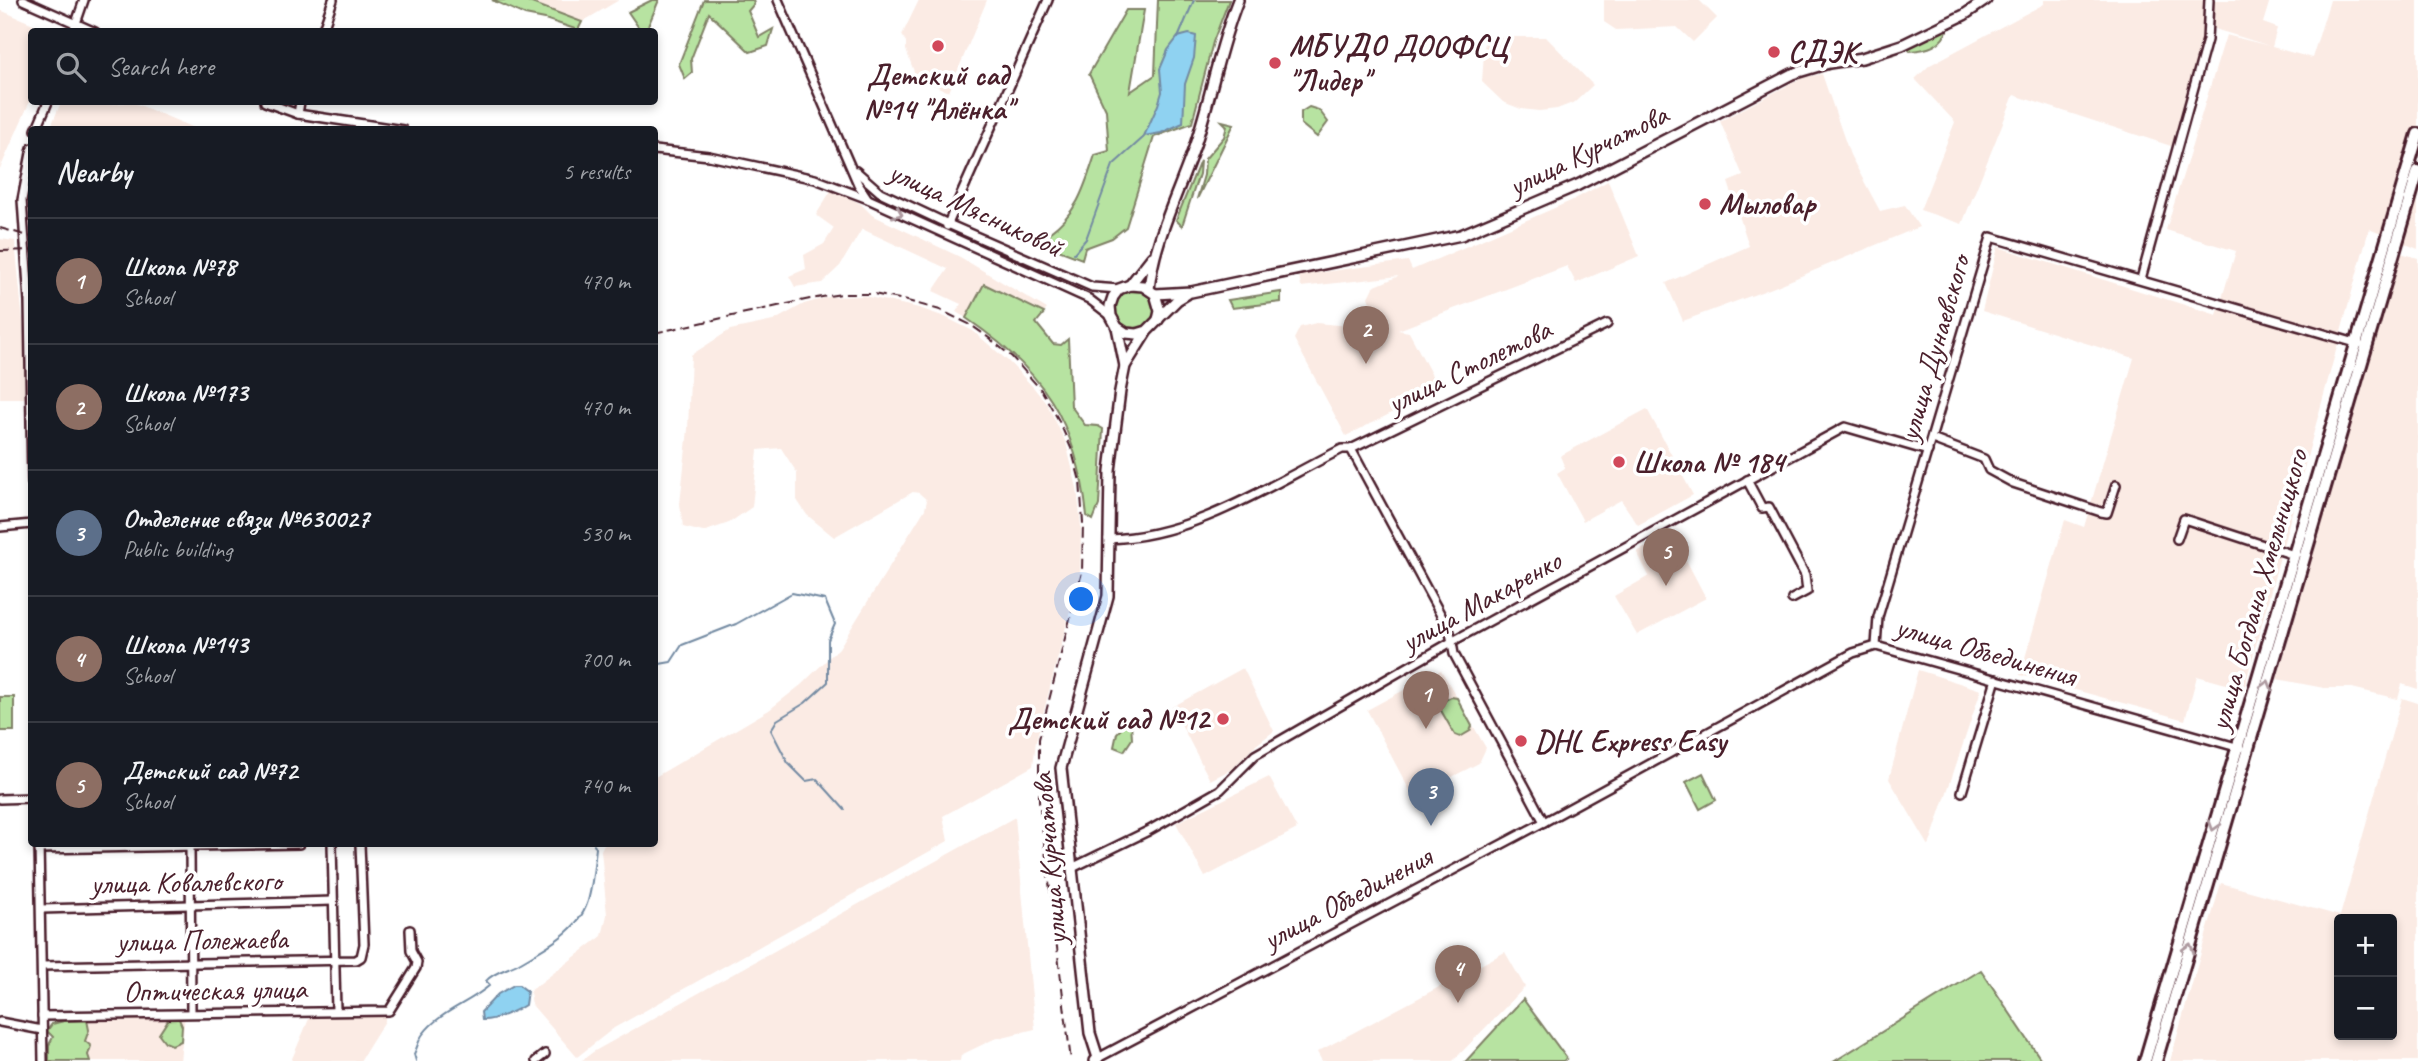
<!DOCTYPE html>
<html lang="en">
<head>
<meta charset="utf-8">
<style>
  body { margin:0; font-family:Caveat,sans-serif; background:#20242c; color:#f1f3f6 }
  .controls { position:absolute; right:21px; bottom:21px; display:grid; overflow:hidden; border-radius:7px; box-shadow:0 4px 10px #0003 }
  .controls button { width:63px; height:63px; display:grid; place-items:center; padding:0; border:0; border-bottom:2px solid #363941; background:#171b24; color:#f1f3f6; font:35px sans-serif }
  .you { position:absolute; left:1082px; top:600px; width:24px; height:24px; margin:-18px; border:5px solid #fff; border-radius:50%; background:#1a73e8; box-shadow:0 0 0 10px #1a73e833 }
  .badge { display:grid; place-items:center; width:46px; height:46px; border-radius:50%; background:#8c9099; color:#fff; font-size:23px; font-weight:700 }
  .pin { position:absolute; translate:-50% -58px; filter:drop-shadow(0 2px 4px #0008) }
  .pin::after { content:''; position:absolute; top:37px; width:24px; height:21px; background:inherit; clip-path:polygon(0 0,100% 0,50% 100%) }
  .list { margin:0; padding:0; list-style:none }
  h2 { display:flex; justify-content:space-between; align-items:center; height:91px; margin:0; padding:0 28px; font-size:30px }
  h2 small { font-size:23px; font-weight:400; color:#9ea1a6 }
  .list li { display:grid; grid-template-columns:46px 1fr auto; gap:21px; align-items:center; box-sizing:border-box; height:126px; padding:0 28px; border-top:2px solid #363941 }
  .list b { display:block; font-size:26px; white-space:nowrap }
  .list p { margin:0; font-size:23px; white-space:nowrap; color:#9ea1a6 }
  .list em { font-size:23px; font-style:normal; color:#9ea1a6 }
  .icon { flex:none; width:38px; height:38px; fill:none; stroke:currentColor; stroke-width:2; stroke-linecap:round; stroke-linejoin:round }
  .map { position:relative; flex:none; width:2418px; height:1061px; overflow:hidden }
  .search { position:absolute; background:#171b24; box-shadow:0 4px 10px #0003; left:28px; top:28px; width:630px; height:77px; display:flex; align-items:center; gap:18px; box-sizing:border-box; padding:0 24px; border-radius:7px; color:#9ea1a6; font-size:26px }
  .panel { position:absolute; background:#171b24; box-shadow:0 4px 10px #0003; left:28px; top:126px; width:630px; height:721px; border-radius:7px }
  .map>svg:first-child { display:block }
  .built { fill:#fbebe4; fill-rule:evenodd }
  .green { fill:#b7e3a1; stroke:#808166; stroke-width:2 }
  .water { fill:#8fd2f1; stroke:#738aa2; stroke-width:2 }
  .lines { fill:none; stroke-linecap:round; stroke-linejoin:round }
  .stream { stroke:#738aa2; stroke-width:2 }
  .minor-casing { stroke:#4a1f2b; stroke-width:12 }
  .major-casing { stroke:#4a1f2b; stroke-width:14 }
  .highway-casing { stroke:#4a1f2b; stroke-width:16 }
  .minor { stroke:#fff; stroke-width:7 }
  .major { stroke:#fff; stroke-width:9 }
  .highway { stroke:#fff; stroke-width:10 }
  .rail { stroke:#4a1f2b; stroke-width:2; stroke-dasharray:10 5; stroke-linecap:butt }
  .oneway { stroke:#ae9aa0 }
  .poi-dot { fill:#d1495b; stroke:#fff; stroke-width:2.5 }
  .labels { text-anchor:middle; stroke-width:7; stroke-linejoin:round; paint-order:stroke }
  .poi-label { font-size:30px; font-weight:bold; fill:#4a1f2b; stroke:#fff; text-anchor:start }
  .street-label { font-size:30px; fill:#4a1f2b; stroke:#fff }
</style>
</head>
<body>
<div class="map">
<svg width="2418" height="1061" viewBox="0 0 2418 1061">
  <rect width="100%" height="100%" fill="#fff"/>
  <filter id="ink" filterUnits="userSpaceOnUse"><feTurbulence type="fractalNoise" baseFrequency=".0143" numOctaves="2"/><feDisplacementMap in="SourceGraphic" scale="14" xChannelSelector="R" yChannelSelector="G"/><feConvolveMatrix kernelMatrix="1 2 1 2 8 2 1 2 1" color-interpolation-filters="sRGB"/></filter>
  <g filter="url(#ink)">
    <!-- built -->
    <g class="built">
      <path d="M524 0H619L582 22Z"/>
      <path d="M919 0H987L949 92 916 77 906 50V42L902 35Z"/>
      <path d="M1604 0H1699L1717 18 1693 42 1677 27 1616 30 1604 22Z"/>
      <path d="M2044 0H2270L2263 23 2277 28 2272 47 2312 58 2330 0H2418V249L2369 229 2244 689 2197 676 2185 720 2020 675 2065 520 2084 527 2134 358 1982 311 1998 247 2217 315 2236 251 2166 230 2226 35 2270 46 2208 27 2174 147 2014 95 1962 224 1920 210 1955 122 1915 79 1930 65 2044 4Z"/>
      <path d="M0 10 50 31 32 32 31 99 0 169Z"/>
      <path d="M1485 37H1546L1593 85 1575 102 1557 109 1539 111 1521 109 1503 102 1482 82Z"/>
      <path d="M1822 74 1850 155 1880 211 1905 205 1919 227 1772 288 1683 321 1666 283 1749 246 1728 182 1743 176 1720 121 1802 78Z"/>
      <path d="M61 102H88L103 105 132 102 197 129H50Z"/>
      <path d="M1608 181 1639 256 1576 283 1567 266 1398 330 1409 332 1439 389 1346 436 1294 339 1300 327 1316 323 1385 329 1377 320 1368 297 1373 287 1399 276 1301 287 1299 275 1408 261 1412 270 1573 200Z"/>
      <path d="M832 189 861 204 872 215 960 257 1047 309 1044 313 984 284 966 318 956 312 961 304 933 291 948 269 862 229 840 266 822 283 795 287 789 276 806 269 804 255 824 244 834 228 816 215Z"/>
      <path d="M0 239 15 241 23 322 26 398H0Z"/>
      <path d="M2401 253 2418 258V689L2402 684 2398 699 2352 688H2324L2277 679Z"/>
      <path d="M864 296 919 308 945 317 973 331 1008 361 1034 388 1048 406 1066 443 1077 488 1081 526 1080 573 1036 741 1033 766 943 816 948 841 614 1028 577 1057 532 1005 530 991 602 936 607 915 601 850 604 844H654L655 777 769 710 801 685 839 648 925 509 927 500 919 493 913 492 834 537 807 515 797 500V473L781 448 758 450 752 507 729 523 703 532 683 527 680 504 688 429 691 355 730 330 773 321 804 304 829 297Z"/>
      <path d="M1647 409 1693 495 1638 525 1621 500 1583 521 1557 473 1565 468 1560 456Z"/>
      <path d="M1672 533 1706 598 1637 635 1614 596 1649 576 1637 552Z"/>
      <path d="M1243 668 1274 731 1256 745 1232 769 1210 780 1172 707Z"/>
      <path d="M1441 670 1486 748 1479 763 1413 797 1367 710Z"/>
      <path d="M1918 670 1981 690 1929 846 1889 779Z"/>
      <path d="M2402 698 2418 703V1061H2170L2221 883 2340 916ZM2339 919H2392V1035H2339Z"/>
      <path d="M1269 777 1297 829 1205 877 1176 823Z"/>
      <path d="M1015 817 1035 1029 994 1039 961 1055 960 1061H581L593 1052Z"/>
      <path d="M1505 952 1525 987 1453 1061H1322L1317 1052Z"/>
      <path d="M312 1012 381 1013 385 1016V1021L360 1061H291Z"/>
      <path d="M185 1015 180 1061H55V1018Z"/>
    </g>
    <!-- green -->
    <g class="green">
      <path d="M492 0H524L582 22 578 30 545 19 525 15Z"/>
      <path d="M652 0H659L646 31H641L628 12Z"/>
      <path d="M704 0H753L754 4 748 11 759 37 773 29 768 46 750 52 709 13 691 59 692 73 685 79 679 64Z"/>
      <path d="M1158 0H1229L1213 42 1192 123 1154 137 1126 227 1112 238 1085 248 1082 259 1053 248 1049 233C1078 212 1084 188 1095 155L1109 151 1106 110 1089 74 1126 10H1144L1130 92 1155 75Z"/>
      <path d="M1948 28C1943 46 1927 50 1910 51L1906 47Z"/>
      <path d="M1309 107 1319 110 1328 122 1317 137 1301 124V112Z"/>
      <path d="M1222 121 1234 124 1197 199 1204 175 1205 159 1224 137 1227 126Z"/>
      <path d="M1200 161 1199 174 1182 226 1176 220Z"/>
      <path d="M984 284 1044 313 1036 323 1053 344 1061 345 1068 339 1071 406 1085 425 1098 426 1103 429 1099 505 1093 520 1087 516C1077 422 1043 370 966 318Z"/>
      <circle cx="1135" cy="309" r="20"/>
      <path d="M1281 292V302L1232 308 1228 300Z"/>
      <rect x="0" y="697" width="14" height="34"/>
      <path d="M1451 697 1457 698 1472 726 1470 731 1460 737 1455 735 1439 707 1440 703Z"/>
      <path d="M1122 717 1131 722 1132 739 1124 751 1114 747 1117 733 1121 729Z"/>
      <path d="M1703 773 1716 800 1700 809 1686 782Z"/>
      <path d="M1981 970 2042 1061H1835Z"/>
      <path d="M1523 999 1567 1059 1563 1061H1466Z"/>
      <path d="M170 1017 179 1019 182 1026 181 1041 172 1045 165 1042 159 1034Z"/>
      <path d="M87 1020 89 1030 85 1041 91 1046 88 1055 90 1061H49V1045L53 1037 47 1031 52 1024 64 1021Z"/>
    </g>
    <!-- water -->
    <g class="water">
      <path d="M1189 34 1196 36 1194 58 1185 84 1183 123 1161 133 1144 136 1158 105 1162 92 1160 69 1168 50 1178 37Z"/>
      <path d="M514 985H519L527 991 525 1005C516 1011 493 1021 482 1020L481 1012 498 994Z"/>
    </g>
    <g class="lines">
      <!-- stream -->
      <g class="stream">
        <path d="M1178 38 1194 0"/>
        <path d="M1074 253 1086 239 1113 165 1144 137"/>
        <path d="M654 665 671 662 682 645 736 624 792 593 825 600 835 624 828 640V682L805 703 777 720 771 730 788 763 806 781 817 779 845 810"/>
        <path d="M416 1061 414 1054C417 1048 419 1039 423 1034 440 1011 470 1003 490 985L486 981C493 972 509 969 519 963 546 947 582 930 589 897 593 881 594 864 596 848L594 844"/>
      </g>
      <defs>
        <g id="minor">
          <path d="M23 0 95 32"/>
          <path d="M778 0 858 184 868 199 1089 299 1111 316"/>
          <path d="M73 32 84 0"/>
          <path d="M322 32 333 0"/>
          <path d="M265 102 298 114 403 130"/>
          <path d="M298 114 300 102"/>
          <path d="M36 130 48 102"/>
          <path d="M32 148 22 200 29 301 32 483"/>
          <path d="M654 150 709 156 815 179 868 199"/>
          <path d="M856 171 880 192 948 224 1092 287 1119 289"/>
          <path d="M947 226 1048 0"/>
          <path d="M2141 279 2207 40 2209 0"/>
          <path d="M1932 439 1984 459 1989 470 2013 483 2101 512 2107 513 2116 485"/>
          <path d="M1351 449 1450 632 1454 654 1544 822"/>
          <path d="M1747 480 1762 508 1769 507 1805 575 1807 591 1792 599"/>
          <path d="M0 527 32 524"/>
          <path d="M1108 539C1193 537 1268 486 1342 449H1351L1607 324"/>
          <path d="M2177 539 2184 519 2294 555"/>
          <path d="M1876 646 1878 617 1991 237 2359 344"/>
          <path d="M1962 792 1996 679"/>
          <path d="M0 799 32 798"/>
          <path d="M39 844 43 1061"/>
          <path d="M190 844 191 1012"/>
          <path d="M332 844 336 1011"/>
          <path d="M39 849 299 844"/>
          <path d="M1072 868 1148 831 1220 790 1255 755 1453 641 1845 427 1928 451"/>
          <path d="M41 909 333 901"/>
          <path d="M42 966 356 960 361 957 364 944 360 844"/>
          <path d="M42 1016 389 1011 416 968 417 962 411 951 410 930"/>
          <path d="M0 1022 42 1030"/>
          <path d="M1098 1058 1544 822 1853 653 1876 646 2240 748"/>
          <path d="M536 1061 545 1054"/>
        </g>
        <g id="major">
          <path d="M1130 285 1152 257"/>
          <path d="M1149 289C1154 239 1179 192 1195 145 1211 97 1219 47 1238 0"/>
          <path d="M1155 294 1191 292 1461 235 1578 185 1792 74 1829 63 1862 58 1902 45 1964 15 1986 0"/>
          <path d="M1158 319 1177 300 1187 294"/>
          <path d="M1117 327 1125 366"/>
          <path d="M1095 1061 1098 1058 1090 1033 1061 768 1108 596 1110 471 1120 391 1125 366 1147 331 1158 320 1160 311 1155 294 1143 286 1130 285 1119 289 1113 297 1110 306 1111 316 1117 327 1126 333 1137 334 1147 331"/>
        </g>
        <g id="highway">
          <path d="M2145 1061 2418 134"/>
          <path d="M2156 1061 2418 171"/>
        </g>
      </defs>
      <!-- minor casing -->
      <use href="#minor" class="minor-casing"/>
      <!-- major casing -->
      <use href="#major" class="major-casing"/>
      <!-- highway casing -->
      <use href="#highway" class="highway-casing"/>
      <!-- minor -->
      <use href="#minor" class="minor"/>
      <!-- major -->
      <use href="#major" class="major"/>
      <!-- highway -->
      <use href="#highway" class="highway"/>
      <!-- rail -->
      <g class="rail">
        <path d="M0 228 32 237"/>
        <path d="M0 251 32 250"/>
        <path d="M654 333 810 299 841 294H874L904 300 940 310 971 325 989 338 1012 357 1042 391 1058 419 1071 448 1080 481 1083 523 1082 572 1039 739V801L1071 1061"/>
      </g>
    </g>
    <!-- one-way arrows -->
    <defs><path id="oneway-chevron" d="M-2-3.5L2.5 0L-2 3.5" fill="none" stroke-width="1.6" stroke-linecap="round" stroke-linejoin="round" transform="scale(1.75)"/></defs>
    <g class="oneway">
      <use href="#oneway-chevron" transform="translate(898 213) rotate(24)"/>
      <use href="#oneway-chevron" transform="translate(2267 685) rotate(-74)"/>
      <use href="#oneway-chevron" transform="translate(2214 826) rotate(107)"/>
      <use href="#oneway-chevron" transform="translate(2189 948) rotate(-74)"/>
    </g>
  </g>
  <!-- markers -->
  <g class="poi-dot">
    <circle cx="938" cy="46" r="7"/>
    <circle cx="1774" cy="52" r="7"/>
    <circle cx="1275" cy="63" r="7"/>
    <circle cx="1705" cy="204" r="7"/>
    <circle cx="1619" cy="462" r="7"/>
    <circle cx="1223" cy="719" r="7"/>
    <circle cx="1521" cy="741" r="7"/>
  </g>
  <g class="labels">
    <!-- poi labels -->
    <g class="poi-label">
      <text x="1289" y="56">МБУДО ДООФСЦ<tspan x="1289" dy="34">"Лидер"</tspan></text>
      <text x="1788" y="62">СДЭК</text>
      <text x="938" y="85" text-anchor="middle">Детский сад<tspan x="938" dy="34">№14 "Алёнка"</tspan></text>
      <text x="1719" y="214">Мыловар</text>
      <text x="1633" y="472">Школа № 184</text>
      <text x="1209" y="729" text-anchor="end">Детский сад №12</text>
      <text x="1535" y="751">DHL Express Easy</text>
    </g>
    <!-- street labels -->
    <g class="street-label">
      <text transform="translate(1588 150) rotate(-26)" y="10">улица Курчатова</text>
      <text transform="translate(976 209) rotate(25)" y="10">улица Мясниковой</text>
      <text transform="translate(1934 348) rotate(-74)" y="10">улица Дунаевского</text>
      <text transform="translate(1469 366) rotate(-26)" y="10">улица Столетова</text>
      <text transform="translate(2258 590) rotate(-74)" y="10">улица Богдана Хмельницкого</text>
      <text transform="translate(1481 601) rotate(-29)" y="10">улица Макаренко</text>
      <text transform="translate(1986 651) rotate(16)" y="10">улица Объединения</text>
      <text transform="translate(1049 859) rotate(-95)" y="10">улица Курчатова</text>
      <text transform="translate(186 882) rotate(-1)" y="10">улица Ковалевского</text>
      <text transform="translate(1347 898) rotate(-28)" y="10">улица Объединения</text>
      <text transform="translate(202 940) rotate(-1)" y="10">улица Полежаева</text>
      <text transform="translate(215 990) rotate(-1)" y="10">Оптическая улица</text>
    </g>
  </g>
</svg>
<div class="controls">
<button>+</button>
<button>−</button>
</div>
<div class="you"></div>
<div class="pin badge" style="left:1426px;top:729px;background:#8d6e63">1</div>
<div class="pin badge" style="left:1366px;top:364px;background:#8d6e63">2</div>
<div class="pin badge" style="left:1431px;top:826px;background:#5c6f8a">3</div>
<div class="pin badge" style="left:1458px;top:1003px;background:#8d6e63">4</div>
<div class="pin badge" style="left:1666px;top:586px;background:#8d6e63">5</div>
<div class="search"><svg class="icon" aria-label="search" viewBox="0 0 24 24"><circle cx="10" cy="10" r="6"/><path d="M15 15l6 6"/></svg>Search here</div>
<section class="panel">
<h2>Nearby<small>5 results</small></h2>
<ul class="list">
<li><span class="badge" style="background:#8d6e63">1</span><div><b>Школа №78</b><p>School</p></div><em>470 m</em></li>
<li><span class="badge" style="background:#8d6e63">2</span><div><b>Школа №173</b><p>School</p></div><em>470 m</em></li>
<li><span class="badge" style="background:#5c6f8a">3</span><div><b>Отделение связи №630027</b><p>Public building</p></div><em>530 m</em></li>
<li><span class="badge" style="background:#8d6e63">4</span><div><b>Школа №143</b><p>School</p></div><em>700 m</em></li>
<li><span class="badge" style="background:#8d6e63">5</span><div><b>Детский сад №72</b><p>School</p></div><em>740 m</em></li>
</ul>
</section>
</div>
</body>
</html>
